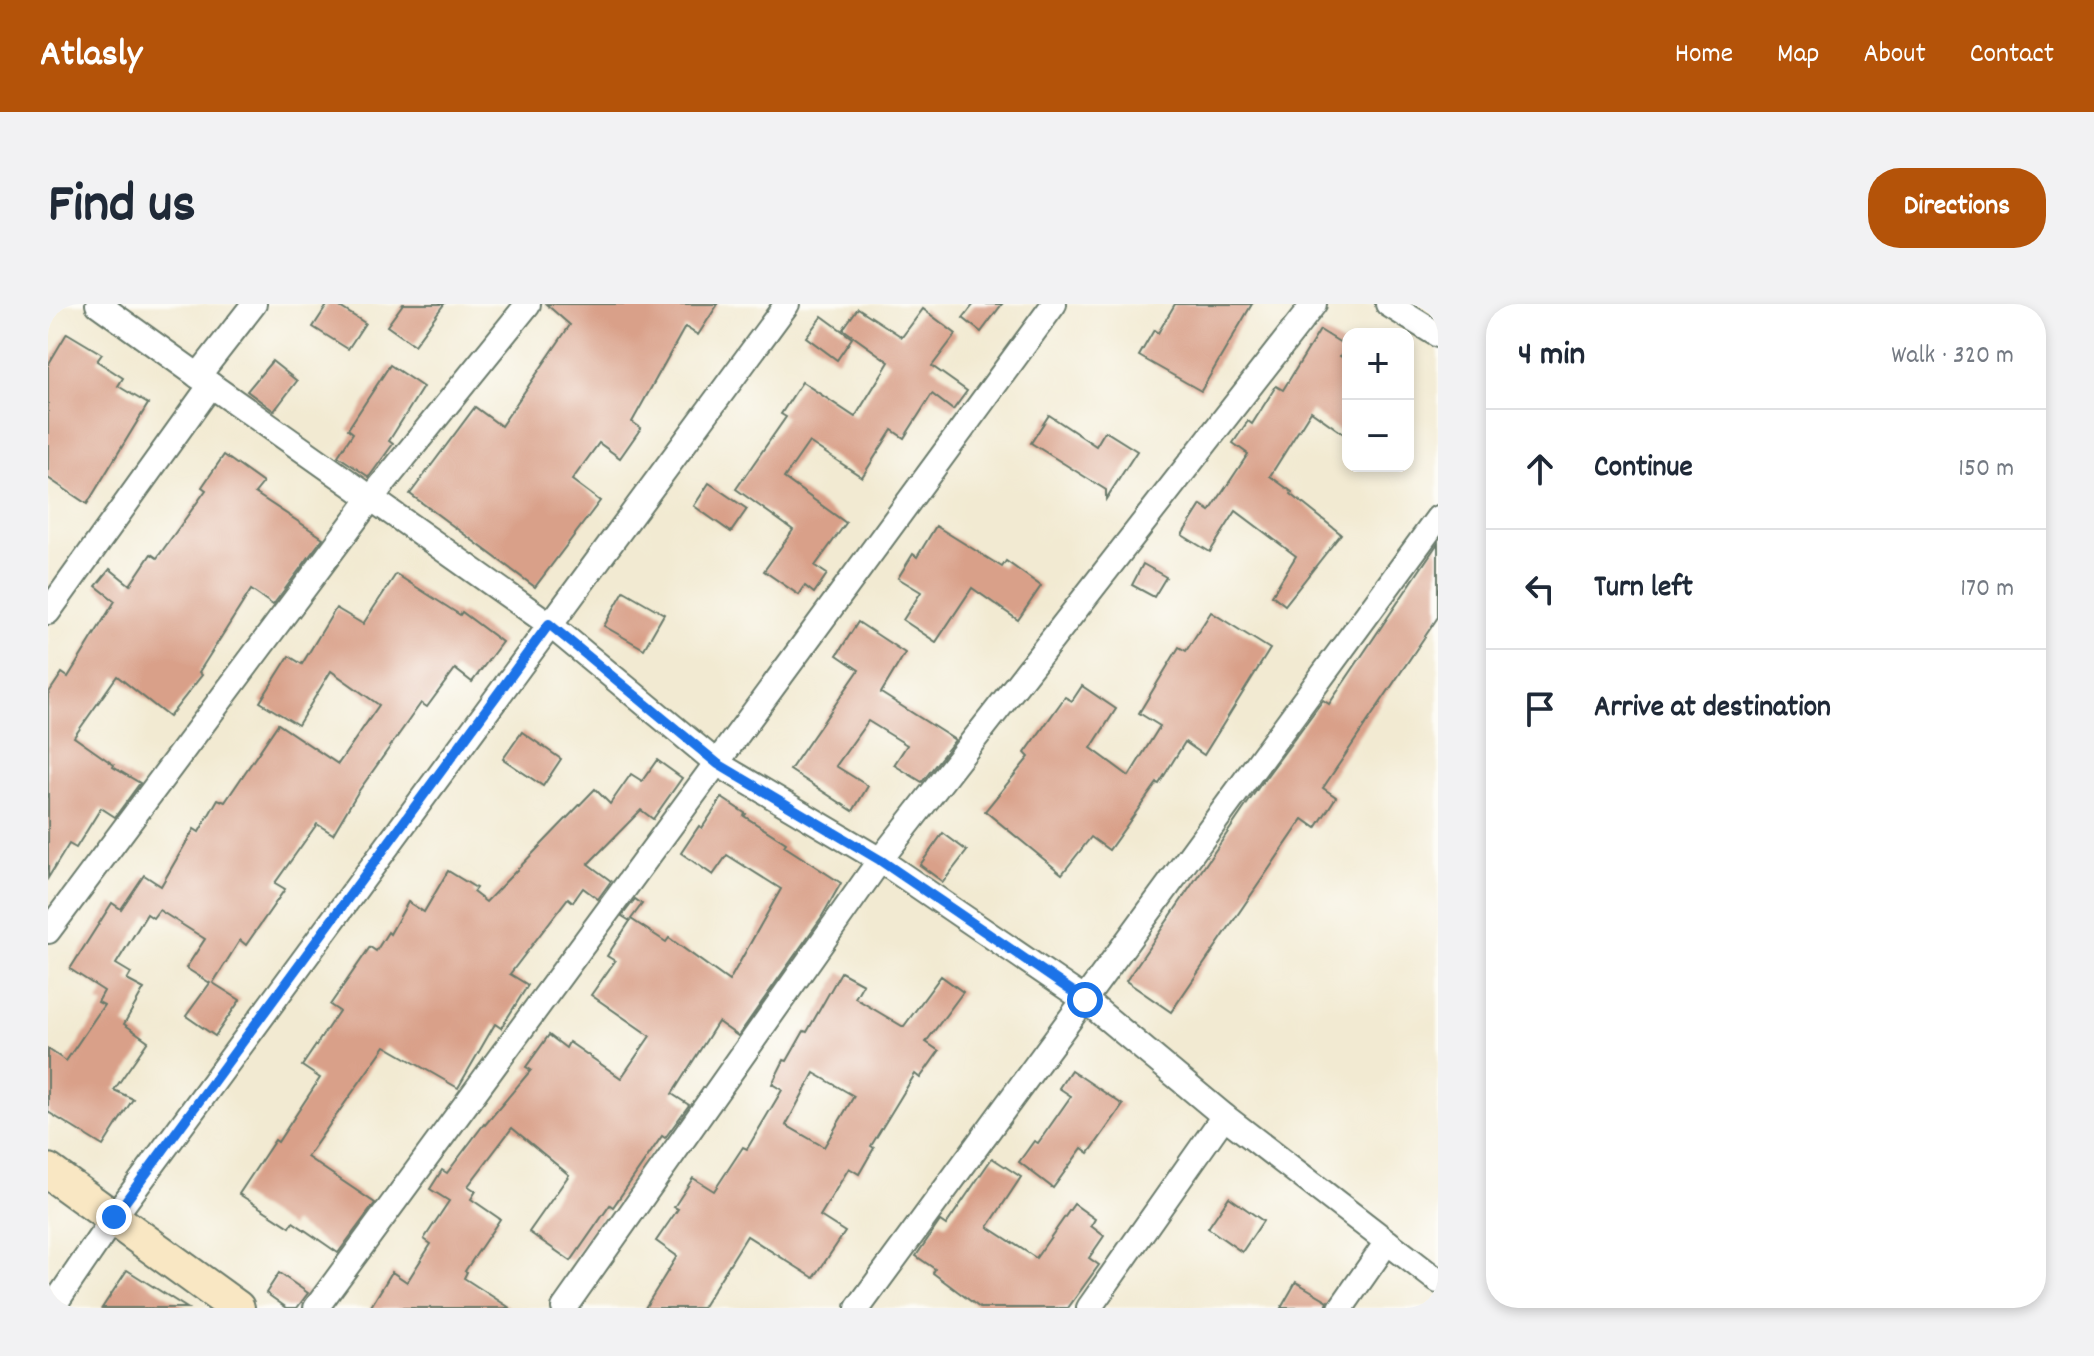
<!DOCTYPE html>
<html lang="en">
<head>
<meta charset="utf-8">
<style>
  body { margin:0; font-family:Dekko,sans-serif; background:#f2f2f3; color:#1f2937 }
  .controls { position:absolute; right:24px; top:24px; display:grid; overflow:hidden; border-radius:16px; box-shadow:0 4px 12px #0003 }
  .controls button { width:72px; height:72px; display:grid; place-items:center; padding:0; border:0; border-bottom:2px solid #e0e1e3; background:#fff; color:#1f2937; font:40px sans-serif }
  .stop { position:absolute; width:24px; height:24px; margin:-18px; border:6px solid #1a73e8; border-radius:50%; background:#fff }
  .stop.end { background:#1a73e8; border-color:#fff; box-shadow:0 2px 8px #0008 }
  .list { margin:0; padding:0; list-style:none }
  h2 { display:flex; justify-content:space-between; align-items:center; height:104px; margin:0; padding:0 32px; font-size:34px }
  h2 small { font-size:26px; font-weight:400; color:#747a83 }
  .list li { display:grid; grid-template-columns:52px 1fr auto; gap:24px; align-items:center; box-sizing:border-box; height:120px; padding:0 32px; border-top:2px solid #e0e1e3 }
  .list b { display:block; font-size:30px; white-space:nowrap }
  .list em { font-size:26px; font-style:normal; color:#747a83 }
  .icon { flex:none; width:44px; height:44px; fill:none; stroke:currentColor; stroke-width:2; stroke-linecap:round; stroke-linejoin:round }
  .map { position:relative; flex:none; width:1390px; height:1004px; overflow:hidden; border-radius:32px }
  header { display:flex; align-items:center; gap:48px; box-sizing:border-box; height:112px; padding:0 40px; background:#b45309; color:#fff }
  header strong { font-size:38px }
  nav { display:flex; gap:44px; margin-inline-start:auto; font-size:28px }
  .intro { display:flex; align-items:center; justify-content:space-between; box-sizing:border-box; height:192px; padding:0 48px }
  h1 { margin:0; font-size:56px }
  .button { padding:20px 36px; border-radius:32px; background:#b45309; color:#fff; font-size:28px; font-weight:700 }
  main { display:flex; gap:48px; padding:0 48px }
  aside { flex:1; background:#fff; border-radius:32px; box-shadow:0 4px 12px #0003 }
  .map>svg:first-child { display:block }
  .building { fill:#d9a089; fill-rule:evenodd }
  .lines { fill:none; stroke-linecap:round; stroke-linejoin:round }
  .street-casing { stroke:#697a6b; stroke-width:28 }
  .secondary-casing { stroke:#697a6b; stroke-width:38 }
  .street { stroke:#fff; stroke-width:24 }
  .secondary { stroke:#f9e7c3; stroke-width:34 }
  .route { stroke:#1a73e8; stroke-width:10 }
</style>
</head>
<body>
<header>
<strong>Atlasly</strong>
<nav><a>Home</a><a>Map</a><a>About</a><a>Contact</a></nav>
</header>
<div class="intro"><h1>Find us</h1><a class="button">Directions</a></div>
<main>
<div class="map">
<svg width="1390" height="1004" viewBox="0 0 1390 1004">
  <rect width="100%" height="100%" fill="#fdfcf7"/>
  <filter id="ink" filterUnits="userSpaceOnUse"><feTurbulence type="fractalNoise" baseFrequency=".0125" numOctaves="2"/><feDisplacementMap in="SourceGraphic" scale="16" xChannelSelector="R" yChannelSelector="G"/><feConvolveMatrix kernelMatrix="1 2 1 2 8 2 1 2 1" color-interpolation-filters="sRGB"/></filter>
  <filter id="wash" filterUnits="userSpaceOnUse"><feTurbulence type="fractalNoise" baseFrequency=".006" numOctaves="4" result="noise"/><feDisplacementMap in="SourceGraphic" scale="32" xChannelSelector="R" yChannelSelector="G"/><feGaussianBlur stdDeviation="1.8" result="paint"/><feColorMatrix in="noise" values="0 0 0 0 0 0 0 0 0 0 0 0 0 0 0 0 0 1.4 0 .05"/><feComposite in="paint" operator="in"/></filter>
  <g filter="url(#wash)">
    <rect width="100%" height="100%" fill="#f2ead2"/>
    <g id="blocks">
      <!-- building -->
      <g class="building">
        <path d="M280 0H287L317 19 300 45 265 23Z"/>
        <path d="M355 0H396L366 41 339 22Z"/>
        <path d="M498 0H670L650 31 637 23 584 118 593 124 572 154 551 139 524 176 552 197 487 283 362 190 427 103 453 122 522 21Z"/>
        <path d="M926 0H954L933 28 915 14Z"/>
        <path d="M1127 0H1204L1153 87 1091 52 1106 26 1110 29Z"/>
        <path d="M810 4 854 33 875 5 908 30 884 62 919 87 905 106 884 90 856 134 844 126 814 173 761 138 736 174 798 219 767 262 779 270 766 289 757 282 751 291 716 267 745 226 688 185 738 113 733 110 754 78 807 113 841 58 795 25Z"/>
        <path d="M774 12 804 34 789 56 758 33Z"/>
        <path d="M1272 26 1298 42 1292 52 1300 57V133L1263 107 1222 172 1244 188 1243 190 1293 230 1237 301 1224 291 1248 252 1188 207 1162 248 1134 231 1153 201 1162 207 1200 150 1185 139 1200 117 1204 120 1228 82 1235 86Z"/>
        <path d="M19 29 54 50 49 57 75 74 70 82 100 100 39 200 0 174V61Z"/>
        <path d="M224 57 249 77 226 107 199 87Z"/>
        <path d="M342 61 375 83 341 137 345 140 321 173 290 152 305 129 300 125Z"/>
        <path d="M1001 111 1048 142 1057 127 1089 147 1058 195V186L983 139Z"/>
        <path d="M176 151 215 179 207 189 275 234 225 301 203 286 151 368 154 371 121 413 69 372 26 433 66 461 65 463 92 479 67 513 53 504 28 544 21 540 0 574V390L14 369 20 373 67 297 48 282 62 265 82 281 103 250 109 254 158 186 154 183Z"/>
        <path d="M661 179 699 205 683 228 646 202Z"/>
        <path d="M888 222 954 263 958 257 993 282 970 316 924 284 888 338 855 316 873 288 850 274 865 250 869 253Z"/>
        <path d="M1390 239V313L1275 484 1288 493 1268 524 1255 515 1123 708 1078 677 1210 484 1275 396 1281 400Z"/>
        <path d="M1095 260 1118 273 1106 293 1084 281Z"/>
        <path d="M348 270 412 311 414 308 454 338 424 378 407 365 379 403 373 399 310 488 285 530 269 520 227 579 237 585 198 641 192 636 165 679 192 696 167 732 138 712 162 679 138 664 157 635 111 606 105 614 99 610 68 660 83 669 79 676 96 685 76 720 100 737 66 786 85 795 55 842 0 808V745L18 757 56 701 50 698 56 687 22 665 64 599 73 605 96 571 113 582 146 525 151 528 170 495 177 498 230 420 290 460 331 401 283 367 250 421 212 398 241 352 254 360 288 304 315 320Z"/>
        <path d="M576 287 616 310 596 345 556 322Z"/>
        <path d="M1163 308 1222 345 1156 451 1137 438 1111 480 1109 479 1061 546 1043 533 1014 570 937 507 981 453 977 449 1017 393 1024 397 1034 382 1068 405 1043 444 1081 472 1112 422 1091 409 1131 343 1138 347Z"/>
        <path d="M810 318 857 349 833 389 907 436 874 478 846 461 859 441 820 417 788 462 820 482 805 507 742 466 811 366 789 351Z"/>
        <path d="M474 428 513 455 495 482 455 455Z"/>
        <path d="M609 456 634 474 605 515 593 506 540 560 563 577 550 595 535 584 525 598 520 594 462 670 480 681 453 724 447 720 410 784 337 742 259 853 327 899 290 949 245 918 242 923 191 890 227 836 230 838 272 774 254 762 291 707 282 701 322 643 328 647 340 628 342 630 360 598 376 608 400 567 428 584 425 588 438 598 547 485 562 500 583 470 594 477Z"/>
        <path d="M674 494 698 510 696 512 738 539 736 542 793 579 773 614 690 732 670 718 624 790 641 801 617 834 614 832 565 903 562 901 523 957 481 928 521 871 464 824 420 882 428 887 423 895 452 915 417 967 419 968 416 974 462 1004H322L344 968 359 978 383 940 376 935 401 897 382 885 394 866 399 869 436 820 437 821 483 766 478 763 501 731 518 744 521 738 573 774 602 732 543 691 567 657 559 652 582 617 574 612 587 595 594 600 583 615 618 638 621 634 681 677 733 585 679 551 665 571 633 549 651 522 654 524Z"/>
        <path d="M895 529 919 547 895 578 872 561Z"/>
        <path d="M793 668 815 680 807 694 854 722H856L893 672 915 688 878 738 891 747 872 774 867 770 823 842 826 844 811 870 801 864 772 912 797 928 766 974 699 932 654 1004H597L629 952 608 937 630 905 626 903 645 874 666 887 695 843 699 845 734 786 724 780 736 756 739 757 756 727 759 728ZM766 769 806 792 776 843 738 821Z"/>
        <path d="M1023 766 1075 801 1041 849 1034 844 1005 884 971 858 986 837 990 839 1023 792 1011 784Z"/>
        <path d="M944 854 973 873 940 923 988 954 1026 900 1047 915 1043 922 1056 932 1041 954 1051 961 1020 1004H932L885 969 887 965 868 952 892 917 898 921Z"/>
        <path d="M1181 893 1215 917 1194 948 1160 924Z"/>
        <path d="M79 966 139 1004H54Z"/>
        <path d="M231 969 260 989 249 1004H239L218 989Z"/>
        <path d="M1248 978 1280 997 1278 1004H1233Z"/>
      </g>
    </g>
  </g>
  <g filter="url(#ink)">
    <use href="#blocks" fill-opacity="0" stroke="#697a6b" stroke-width="2"/>
    <g class="lines">
      <defs>
        <g id="street">
          <path d="M50 0 163 81"/>
          <path d="M1340 0 1390 31"/>
          <path d="M150 72 206 0"/>
          <path d="M0 308 163 81 501 320 670 460 832 556 1037 696 1176 812 1390 977"/>
          <path d="M0 627 324 193 480 0"/>
          <path d="M4 1004 66 913 739 0"/>
          <path d="M268 1004 1006 0"/>
          <path d="M516 1004 832 556 1266 0"/>
          <path d="M810 1004 1390 214"/>
          <path d="M1041 1004 1176 812"/>
          <path d="M1293 1004 1339 938"/>
        </g>
        <path id="secondary" d="M0 867 189 1004"/>
      </defs>
      <!-- street casing -->
      <use href="#street" class="street-casing"/>
      <!-- secondary casing -->
      <use href="#secondary" class="secondary-casing"/>
      <!-- street -->
      <use href="#street" class="street"/>
      <!-- secondary -->
      <use href="#secondary" class="secondary"/>
    </g>
  </g>
  <g class="lines" filter="url(#ink)">
    <!-- route -->
    <path class="route" d="M66 913 501 320 670 460 832 556 1037 696"/>
  </g>
</svg>
<div class="controls">
<button>+</button>
<button>−</button>
</div>
<div class="stop" style="left:1037px;top:696px"></div>
<div class="stop end" style="left:66px;top:913px"></div>
</div>
<aside>
<h2>4 min<small>Walk · 320 m</small></h2>
<ul class="list">
<li><svg class="icon" aria-label="ahead" viewBox="0 0 24 24"><path d="M12 20V5M6 11l6-6 6 6"/></svg><div><b>Continue</b></div><em>150 m</em></li>
<li><svg class="icon" aria-label="left" viewBox="0 0 24 24"><path d="M17 20v-9H6M10 6l-5 5 5 5"/></svg><div><b>Turn left</b></div><em>170 m</em></li>
<li><svg class="icon" aria-label="arrive" viewBox="0 0 24 24"><path d="M6 21V4h12l-3 4 3 4H6"/></svg><div><b>Arrive at destination</b></div></li>
</ul>
</aside>
</main>
</body>
</html>
